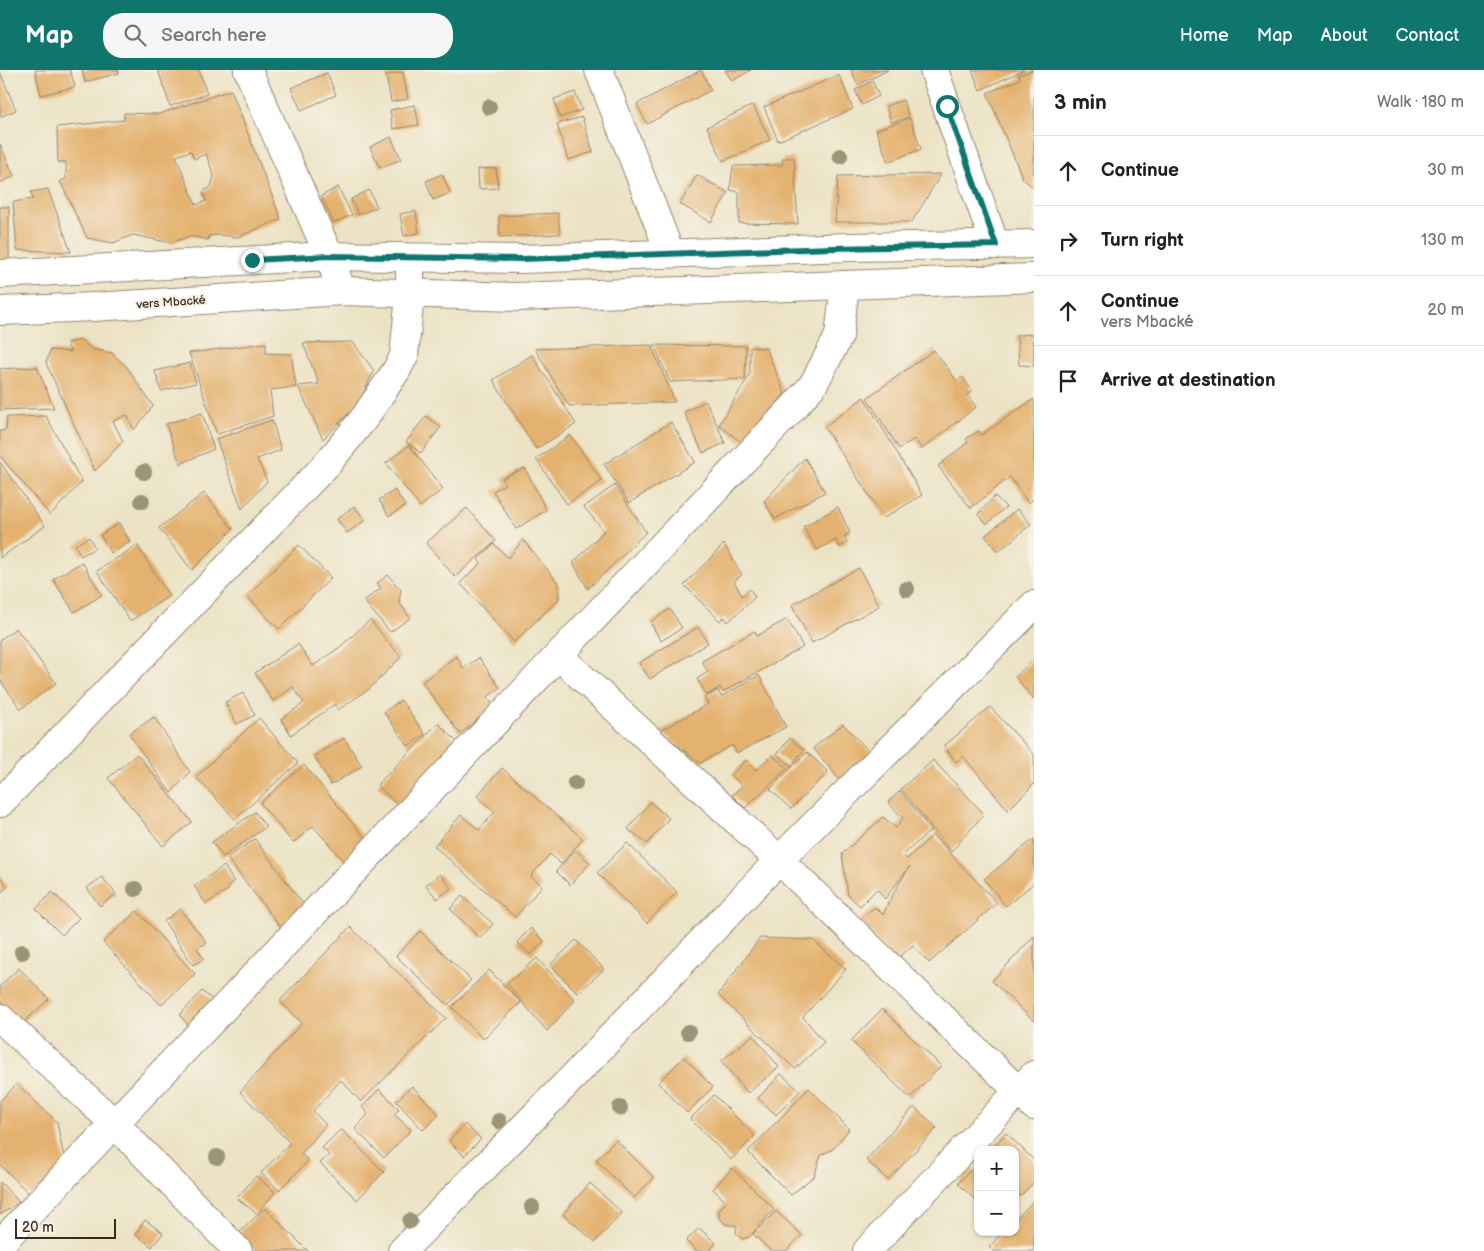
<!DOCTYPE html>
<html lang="en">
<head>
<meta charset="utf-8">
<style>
  body { margin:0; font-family:"Balsamiq Sans",sans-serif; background:#f6f6f6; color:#202124 }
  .controls { position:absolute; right:15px; bottom:15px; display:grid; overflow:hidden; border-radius:10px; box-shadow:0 1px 4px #0004 }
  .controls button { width:45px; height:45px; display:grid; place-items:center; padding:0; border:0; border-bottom:1px solid #e0e0e0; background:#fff; color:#202124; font:25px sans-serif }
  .scale { position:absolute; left:15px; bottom:12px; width:101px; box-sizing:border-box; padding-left:5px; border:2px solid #3b2a1e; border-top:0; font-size:14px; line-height:18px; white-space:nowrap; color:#3b2a1e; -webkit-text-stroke:4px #f7f3e8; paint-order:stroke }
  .stop { position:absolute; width:15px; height:15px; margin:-11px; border:4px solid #0f766e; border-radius:50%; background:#fff }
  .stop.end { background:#0f766e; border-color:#fff; box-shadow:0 1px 5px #0008 }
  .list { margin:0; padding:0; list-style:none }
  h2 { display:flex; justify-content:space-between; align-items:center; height:65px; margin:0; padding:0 20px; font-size:21px }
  h2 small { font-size:16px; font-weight:400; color:#757577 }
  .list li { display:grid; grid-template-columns:32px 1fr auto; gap:15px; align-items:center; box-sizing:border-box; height:70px; padding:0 20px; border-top:1px solid #e0e0e0 }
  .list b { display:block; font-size:19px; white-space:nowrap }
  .list p { margin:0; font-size:16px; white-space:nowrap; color:#757577 }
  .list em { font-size:16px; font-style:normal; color:#757577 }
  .icon { flex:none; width:28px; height:28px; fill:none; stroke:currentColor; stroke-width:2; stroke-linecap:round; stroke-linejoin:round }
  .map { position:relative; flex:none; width:1034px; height:1181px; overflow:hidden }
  header { display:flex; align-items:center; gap:30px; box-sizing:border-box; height:70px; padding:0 25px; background:#0f766e; color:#fff }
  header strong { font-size:24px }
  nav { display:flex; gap:28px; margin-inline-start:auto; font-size:18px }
  .search { width:350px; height:45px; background:#f6f6f6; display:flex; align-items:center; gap:12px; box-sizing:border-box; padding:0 18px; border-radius:20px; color:#757577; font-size:19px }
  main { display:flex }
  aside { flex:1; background:#fff }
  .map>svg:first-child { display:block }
  .building { fill:#e4b270; fill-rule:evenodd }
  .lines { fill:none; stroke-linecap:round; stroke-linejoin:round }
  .minor-casing { stroke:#948672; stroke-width:30 }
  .primary-casing { stroke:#948672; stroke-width:30 }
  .minor { stroke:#fff; stroke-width:28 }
  .primary { stroke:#fff; stroke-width:28 }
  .tree { fill:#9b9476 }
  .route { stroke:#0f766e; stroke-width:6 }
  .labels { text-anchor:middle; stroke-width:4.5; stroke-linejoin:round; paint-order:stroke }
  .street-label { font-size:12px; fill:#3b2a1e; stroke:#f7f3e8 }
</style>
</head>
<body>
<header>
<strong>Map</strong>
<div class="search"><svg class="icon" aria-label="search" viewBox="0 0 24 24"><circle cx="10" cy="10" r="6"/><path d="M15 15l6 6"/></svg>Search here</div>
<nav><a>Home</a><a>Map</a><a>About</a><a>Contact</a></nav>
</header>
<main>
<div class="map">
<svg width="1034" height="1181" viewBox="0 0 1034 1181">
  <rect width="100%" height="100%" fill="#f7f3e8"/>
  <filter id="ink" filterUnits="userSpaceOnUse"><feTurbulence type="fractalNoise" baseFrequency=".02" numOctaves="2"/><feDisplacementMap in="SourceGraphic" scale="10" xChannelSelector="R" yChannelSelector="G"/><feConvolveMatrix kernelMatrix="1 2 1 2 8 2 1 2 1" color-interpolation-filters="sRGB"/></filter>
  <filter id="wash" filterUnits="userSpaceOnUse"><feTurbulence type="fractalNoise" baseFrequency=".0096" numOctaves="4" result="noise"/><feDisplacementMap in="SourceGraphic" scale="20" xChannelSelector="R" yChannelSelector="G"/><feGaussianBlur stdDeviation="1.12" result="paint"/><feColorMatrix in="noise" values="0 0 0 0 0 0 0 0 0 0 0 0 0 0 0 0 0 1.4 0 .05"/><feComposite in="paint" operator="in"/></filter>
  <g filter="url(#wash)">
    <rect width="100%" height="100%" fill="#ece3c5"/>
    <g id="blocks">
      <!-- building -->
      <g class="building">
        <path d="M35 0H70L75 17 41 25Z"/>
        <path d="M82 0H118L119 3 85 12Z"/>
        <path d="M158 0H199L207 24 170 36Z"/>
        <path d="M701 0 711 20 647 54 637 34Z"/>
        <path d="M725 0H751L732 11Z"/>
        <path d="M851 0H888L858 15Z"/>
        <path d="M972 0H1024L980 20Z"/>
        <path d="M1033 0H1034V118L1023 109 987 23 1020 9 1019 5Z"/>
        <path d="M0 2 16 40 0 47Z"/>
        <path d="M403 2 408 29 391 32 386 5Z"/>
        <path d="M327 3 336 25 301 40 291 18Z"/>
        <path d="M839 5 853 39 778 71 764 37Z"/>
        <path d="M872 11 879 26 862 35 855 20Z"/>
        <path d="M231 20 281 149 238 167 220 165 208 166 209 170 190 166 171 173 133 165 113 173 87 168 60 111 66 109V92H58L57 57 124 50V43L159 44ZM191 81 194 89 206 84 214 106 211 117 203 122 206 131 196 135 176 86Z"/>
        <path d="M575 22 582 40 560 48 554 29Z"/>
        <path d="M903 30 909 47 891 52 886 36Z"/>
        <path d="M415 35 419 55 393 59 390 40Z"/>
        <path d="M753 35 770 70 723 91 707 57Z"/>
        <path d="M582 47 593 82 568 90 557 54Z"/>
        <path d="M910 48 921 79 888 92 876 60Z"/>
        <path d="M391 67 401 89 380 98 370 77Z"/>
        <path d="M0 74 14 106 0 113Z"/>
        <path d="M783 88H794L798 154 739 153V122L730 120 733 96 782 95Z"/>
        <path d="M496 98 498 118 479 119 478 99Z"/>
        <path d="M442 104 450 123 433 130 426 111Z"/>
        <path d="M941 104 912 152H835L838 106Z"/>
        <path d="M697 105 728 123 711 152 680 134Z"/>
        <path d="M338 117 352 145 334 153 321 126Z"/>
        <path d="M48 119 71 182 17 180 13 132 33 129 31 122Z"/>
        <path d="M369 120 377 137 358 145 351 129Z"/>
        <rect x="0" y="137" width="9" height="53"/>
        <path d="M416 141 419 163 404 166 400 144Z"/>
        <path d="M558 143 560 164 500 167 499 146Z"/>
        <path d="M1034 264V296L1019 295 1017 265Z"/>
        <path d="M82 270 91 279 112 283 127 297 153 336 134 360 127 345 113 351 123 371 95 401 46 293 50 280 71 282 67 273Z"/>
        <path d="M353 272 374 301 358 334 323 369 298 316 319 314 303 273Z"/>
        <path d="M266 273V283L291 284 296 317 270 320 273 346 217 364 189 283Z"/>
        <path d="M651 275 675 332 569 336 535 279Z"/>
        <path d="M654 275 746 276 745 309 670 312Z"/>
        <path d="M750 277 766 278 785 324 741 372 719 355 750 304Z"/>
        <path d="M934 280 957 311 963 307 972 321 967 325 976 337 922 379 914 369 899 379 867 328Z"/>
        <path d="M532 285 576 354 536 379 493 310Z"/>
        <path d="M190 293 196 313 161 321 155 301Z"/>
        <path d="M37 297 54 338 0 340V299Z"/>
        <path d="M864 327 922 425 884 448 824 357Z"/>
        <path d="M1034 329V429L1028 433 1010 407 971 438 938 396 968 372 966 369 979 361 981 365Z"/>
        <path d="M706 331 725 373 703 383 684 342Z"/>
        <path d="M202 343 214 379 180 394 166 354Z"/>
        <path d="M46 346 82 412 50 445 0 386V361L6 360 7 347Z"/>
        <path d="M426 346 441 357 421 383 406 372Z"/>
        <path d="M272 350 281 380 257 389 267 411 242 439 216 369Z"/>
        <path d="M671 352 695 392 629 433 604 394Z"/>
        <path d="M570 365 602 411 567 434 536 389Z"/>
        <path d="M409 375 443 419 420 437 386 393Z"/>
        <path d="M805 388 825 422 775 449 764 431Z"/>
        <path d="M0 392 45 456 0 488Z"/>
        <path d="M525 398 546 440 516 459 493 421 505 414 502 408Z"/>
        <path d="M615 415 646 462 588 519 573 493 604 461 584 437Z"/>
        <path d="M395 420 405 436 389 446 379 430Z"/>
        <path d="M204 423 233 459 192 500 159 458Z"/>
        <path d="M995 426 1006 437 987 454 978 444Z"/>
        <path d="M354 436 365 450 347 463 337 449Z"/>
        <path d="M838 437 850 463 844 466 847 473 839 477 836 470 817 480 803 457Z"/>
        <path d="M467 438 496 471 455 507 426 473Z"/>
        <path d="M1017 439 1031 454 998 482 985 466Z"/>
        <path d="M119 453 130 472 111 483 100 465Z"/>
        <path d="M89 467 95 478 81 486 75 475Z"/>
        <path d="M523 470 559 514V529L514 572 460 513 481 493 478 489 494 474 508 488Z"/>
        <path d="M724 474 742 505 734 511 742 526 750 519 755 527 728 552 724 547 720 551 684 515Z"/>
        <path d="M137 475 169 526 130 551 97 501Z"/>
        <path d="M299 475 331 508 279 559 247 526Z"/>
        <path d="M82 492 102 525 74 542 53 509Z"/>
        <path d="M859 498 879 536 812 573 792 535Z"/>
        <path d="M388 505 401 520 399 532 410 548 390 562 364 531 381 518 377 513Z"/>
        <path d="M670 539 682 558 661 571 650 552Z"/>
        <path d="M787 549 803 577 723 622 720 617 707 625 697 609 708 602 702 591 755 561 757 566Z"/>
        <path d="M370 550 401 587 369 619 338 640 335 634 291 665 281 649 304 633 293 617 273 631 255 603 298 574 313 596 340 577Z"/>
        <path d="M698 557 708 573 650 609 639 593Z"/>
        <path d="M16 558 56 613 21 639 0 610V570Z"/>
        <path d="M456 586 463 598 479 588 500 618 487 627 494 636 460 664 422 612Z"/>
        <path d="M1032 591 1034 593V629L1015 607Z"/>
        <path d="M759 605 786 657 737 683 732 675 700 693 660 661 708 634 704 628 718 620 721 627Z"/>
        <path d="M243 623 255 645 237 654 225 632Z"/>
        <path d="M401 630 425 664 408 676 384 642Z"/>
        <path d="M990 637 1034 684V714L1008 740 963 686 956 692 944 676Z"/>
        <path d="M154 647 190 702 171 723 129 664Z"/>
        <path d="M259 648 298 693 235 749 196 707Z"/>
        <path d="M438 653 464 679 403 741 377 715Z"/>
        <path d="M843 654 872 684 844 715 813 678Z"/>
        <path d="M344 668 362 696 331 715 314 686Z"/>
        <path d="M790 668 804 680 791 696 777 684Z"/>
        <path d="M807 682 828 702 791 739 770 719Z"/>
        <path d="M137 684 192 752 163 776 108 708Z"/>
        <path d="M772 685 788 698 745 738 732 725 742 716 731 705 746 690 756 700Z"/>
        <path d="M933 690 984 744 951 782 901 719Z"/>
        <path d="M304 695 371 775 347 795 313 756 293 773 260 733Z"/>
        <path d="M502 698 583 769 561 794 550 784 531 806 542 816 515 847 434 776 461 745 479 760 495 742 477 726Z"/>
        <path d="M900 721 931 760 903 785 907 789 933 765 997 833 929 893 913 875 894 892 860 849 875 837 883 845 888 833 910 796 885 829 877 819 860 836 848 825 842 784 883 747 896 758 903 748 888 732Z"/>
        <path d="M650 732 669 748 647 774 628 759Z"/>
        <path d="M255 742 266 757 223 787 212 772Z"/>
        <path d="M255 769 306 838 285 863 227 788Z"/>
        <path d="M1034 769V813L1006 836 984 809Z"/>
        <path d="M627 773 677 822 647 853 597 803Z"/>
        <path d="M576 780 590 793 570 815 556 801Z"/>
        <path d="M224 796 234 812 228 816 229 819 206 834 194 816Z"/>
        <path d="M440 804 451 818 437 829 426 815Z"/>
        <path d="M0 806 8 817 0 823Z"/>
        <path d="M102 807 116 824 100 836 87 818Z"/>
        <path d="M52 822 79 848 62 865 36 839Z"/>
        <path d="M462 826 493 854 480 868 450 839Z"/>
        <path d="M180 839 207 873 197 878 204 889 193 895 164 851Z"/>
        <path d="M137 841 195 904 161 935 103 872Z"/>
        <path d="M350 857 446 948 361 1032 341 1010 313 1041 326 1055 301 1084 308 1091 279 1120 261 1103 290 1073 240 1022 302 953 280 931Z"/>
        <path d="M531 858 544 871 531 885 517 872Z"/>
        <path d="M420 861 471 910 448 935 396 886Z"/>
        <path d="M1034 866V951L992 911Z"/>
        <path d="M760 868 813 870 846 899 803 947 824 972 795 999 718 925Z"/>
        <path d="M576 870 604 899 578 923 550 895Z"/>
        <path d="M537 888 575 930 547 961 507 914Z"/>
        <path d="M19 898 49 929 22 954 0 930V916Z"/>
        <path d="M489 900 521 932 483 969 452 937Z"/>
        <path d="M202 921 217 934 192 960 180 945Z"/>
        <path d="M882 939 941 996 910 1028 851 971Z"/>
        <path d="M753 965 779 997 748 1023 721 991Z"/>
        <path d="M684 987 713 1017 687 1043 658 1013Z"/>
        <path d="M781 1004 800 1021 776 1045 758 1028Z"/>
        <path d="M17 1014 57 1052 66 1099 37 1131 0 1095V1031Z"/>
        <path d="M412 1016 439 1045 423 1060 396 1031Z"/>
        <path d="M809 1018 849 1059 833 1079 821 1085 814 1106 791 1125 748 1082Z"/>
        <path d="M379 1019 399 1039 394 1044 411 1060 384 1088 355 1059 368 1044 362 1037Z"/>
        <path d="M714 1025 755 1066 731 1090 690 1049Z"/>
        <path d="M914 1037 937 1058 888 1110 866 1090Z"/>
        <path d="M465 1054 481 1069 464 1086 449 1071Z"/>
        <path d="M341 1059 384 1102 357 1130 320 1093 329 1085 322 1078Z"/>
        <path d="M1006 1063 1034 1090V1112L1020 1126 1015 1122V1080H990Z"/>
        <path d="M616 1070 654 1108 634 1128 596 1090Z"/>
        <path d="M732 1098 774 1139 749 1167 742 1169 736 1163 737 1156 725 1154 719 1147V1140L726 1132 713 1119Z"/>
        <path d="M972 1099 978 1105V1130L976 1131 958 1113Z"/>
        <path d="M256 1106 275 1122 257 1144 237 1128Z"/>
        <path d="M0 1112 19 1132 0 1145Z"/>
        <path d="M590 1113 622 1143 595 1172 563 1144Z"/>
        <path d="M1034 1130V1181H993L989 1177 1003 1162H1015V1150Z"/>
        <path d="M265 1138 308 1181H258L240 1162Z"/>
        <path d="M776 1141 802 1165 786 1181H771L753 1164Z"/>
        <path d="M145 1150 163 1163 152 1177 135 1164Z"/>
        <path d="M699 1158 716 1173 709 1181H697L686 1171Z"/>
      </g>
    </g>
  </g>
  <g filter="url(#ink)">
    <use href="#blocks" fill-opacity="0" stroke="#948672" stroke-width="1"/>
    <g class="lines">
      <defs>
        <g id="minor">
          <path d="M248 0 329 186 342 221"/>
          <path d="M599 0 670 183"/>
          <path d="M934 0 995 175"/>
          <path d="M559 586 779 790 1034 1036"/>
          <path d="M0 733 328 393 365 347 396 301 404 286 410 225V188"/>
          <path d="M0 948 115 1054 238 1181"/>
          <path d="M0 1174 791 340 813 315 839 266 845 215"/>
          <path d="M402 1181 573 1007 779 790 1034 535"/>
          <path d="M867 1181 1034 1005"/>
        </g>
        <g id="primary">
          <path d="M0 204 329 186 522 189 850 177 1034 174"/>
          <path d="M0 241 94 237 342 221 517 227 1034 208"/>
        </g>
      </defs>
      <!-- minor casing -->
      <use href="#minor" class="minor-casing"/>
      <!-- primary casing -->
      <use href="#primary" class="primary-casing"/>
      <!-- minor -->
      <use href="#minor" class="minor"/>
      <!-- primary -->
      <use href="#primary" class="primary"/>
    </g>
    <!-- trees -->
    <g class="tree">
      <circle cx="489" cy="37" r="8"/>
      <circle cx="840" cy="86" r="8"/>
      <circle cx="144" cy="402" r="8"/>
      <circle cx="142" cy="431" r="8"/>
      <circle cx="907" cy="519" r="8"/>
      <circle cx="575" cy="713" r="8"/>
      <circle cx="135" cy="819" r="8"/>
      <circle cx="22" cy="882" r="8"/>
      <circle cx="688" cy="962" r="8"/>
      <circle cx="620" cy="1038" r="8"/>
      <circle cx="499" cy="1051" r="8"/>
      <circle cx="217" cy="1087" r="8"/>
      <circle cx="532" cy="1137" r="8"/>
      <circle cx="410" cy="1151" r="8"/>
    </g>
  </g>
  <g class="lines" filter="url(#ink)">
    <!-- route -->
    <path class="route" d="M252 190 329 186 522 189 832 178 996 175 947 36"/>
  </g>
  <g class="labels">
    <!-- street labels -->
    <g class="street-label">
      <text transform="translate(171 232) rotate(-4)" y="4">vers Mbacké</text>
    </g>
  </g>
</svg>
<div class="controls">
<button>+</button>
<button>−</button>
</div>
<div class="scale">20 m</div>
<div class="stop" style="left:947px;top:36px"></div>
<div class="stop end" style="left:252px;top:190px"></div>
</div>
<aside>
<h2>3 min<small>Walk · 180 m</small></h2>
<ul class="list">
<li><svg class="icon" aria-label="ahead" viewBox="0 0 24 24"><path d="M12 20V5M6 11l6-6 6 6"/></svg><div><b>Continue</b></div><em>30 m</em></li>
<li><svg class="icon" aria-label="right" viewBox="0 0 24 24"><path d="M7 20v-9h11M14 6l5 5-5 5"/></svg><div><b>Turn right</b></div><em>130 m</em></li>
<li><svg class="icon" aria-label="ahead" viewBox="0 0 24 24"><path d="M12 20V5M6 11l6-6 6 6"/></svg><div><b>Continue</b><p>vers Mbacké</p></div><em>20 m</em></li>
<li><svg class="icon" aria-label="arrive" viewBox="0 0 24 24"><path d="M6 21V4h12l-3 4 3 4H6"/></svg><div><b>Arrive at destination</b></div></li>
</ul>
</aside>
</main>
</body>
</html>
